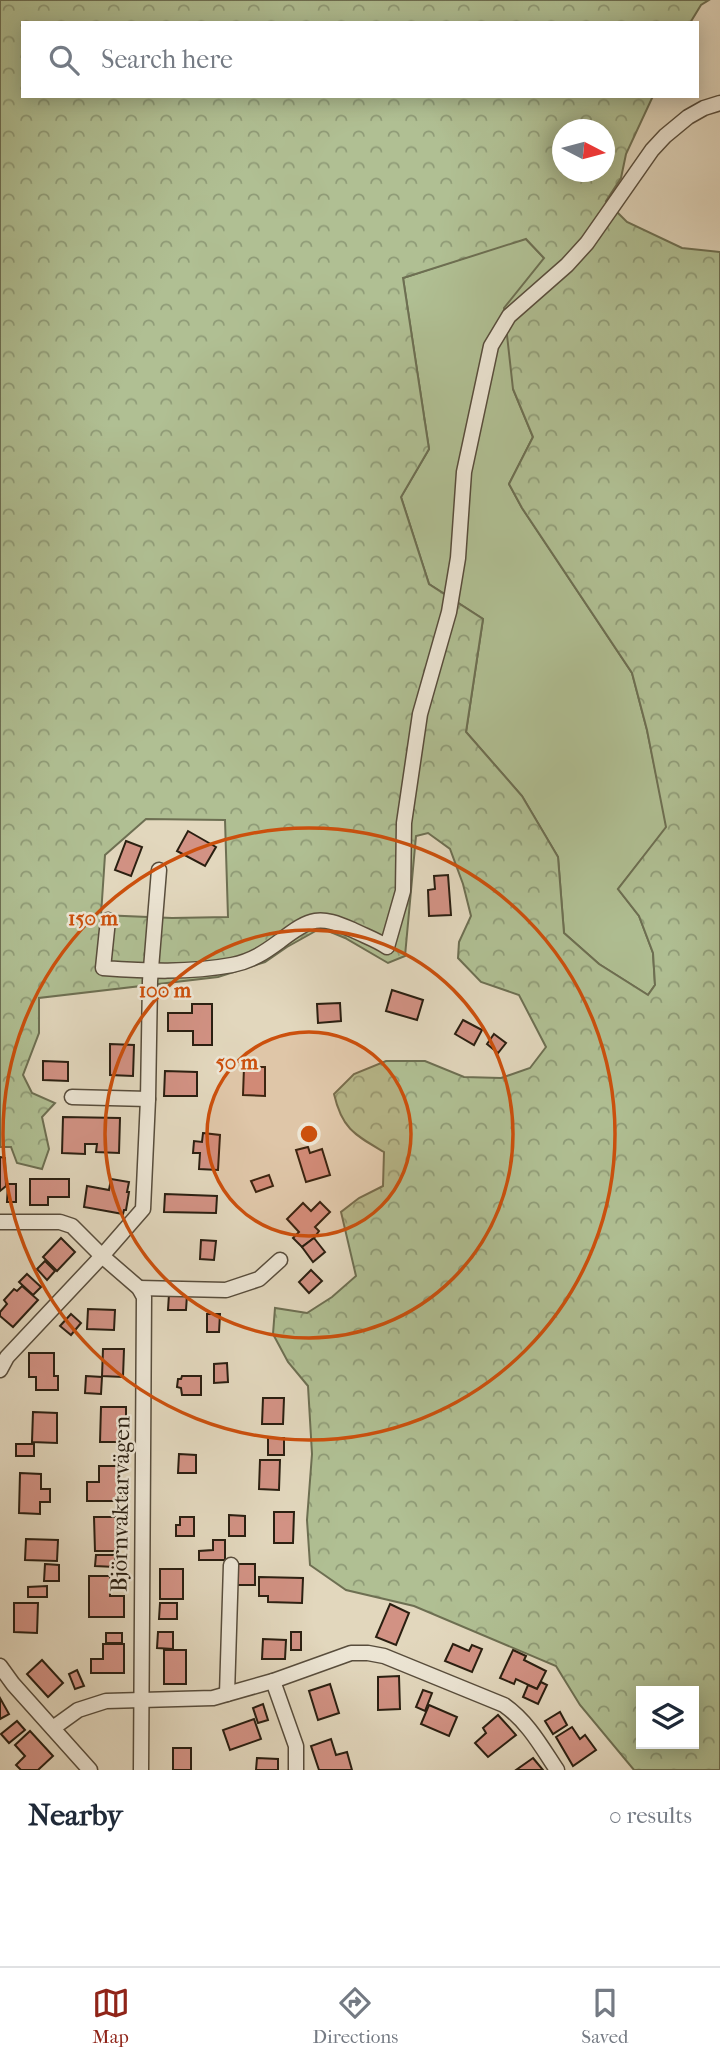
<!DOCTYPE html>
<html lang="en">
<head>
<meta charset="utf-8">
<style>
  body { margin:0; font-family:"IM FELL French Canon",serif; background:#f6f6f7; color:#1f2937 }
  .controls { position:absolute; right:21px; bottom:21px; display:grid; overflow:hidden; border-radius:0px; box-shadow:0 4px 18px #0003 }
  .controls button { width:63px; height:63px; display:grid; place-items:center; padding:0; border:0; border-bottom:2px solid #e0e1e3; background:#fff; color:#1f2937; font:35px sans-serif }
  .compass { position:absolute; left:552px; top:119px; width:63px; height:63px; border-radius:50%; background:#fff; box-shadow:0 4px 18px #0003; rotate:96deg }
  .list { margin:0; padding:0; list-style:none }
  h2 { display:flex; justify-content:space-between; align-items:center; height:91px; margin:0; padding:0 28px; font-size:30px }
  h2 small { font-size:23px; font-weight:400; color:#747a83 }
  .icon { flex:none; width:38px; height:38px; fill:none; stroke:currentColor; stroke-width:2; stroke-linecap:round; stroke-linejoin:round }
  .map { position:relative; flex:none; width:720px; height:1770px; overflow:hidden }
  .search { position:absolute; background:#fff; box-shadow:0 4px 18px #0003; left:21px; right:21px; top:21px; height:77px; display:flex; align-items:center; gap:18px; box-sizing:border-box; padding:0 24px; border-radius:0px; color:#747a83; font-size:26px }
  .sheet { height:196px; background:#fff }
  nav { display:flex; justify-content:space-around; align-items:center; box-sizing:border-box; height:98px; border-top:2px solid #e0e1e3; background:#fff; font-size:19px; color:#747a83 }
  nav a { display:grid; justify-items:center; gap:4px }
  nav .on { color:#8f2418 }
  .map>svg:first-child { display:block }
  .green { fill:#b0bf93; stroke:#6d6f52; stroke-width:2 }
  .forest { fill:url(#forest-crowns); stroke:#6d6f52; stroke-width:2; fill-rule:evenodd }
  .building { fill:#d29284; stroke:#2a1f11; stroke-width:2 }
  .lines { fill:none; stroke-linecap:round; stroke-linejoin:round }
  .street-casing { stroke:#584d3c; stroke-width:17 }
  .street { stroke:#ece5d4; stroke-width:14 }
  .ring { fill:none; stroke:#cc500d; stroke-width:3.5 }
  .labels { text-anchor:middle; stroke-width:5; stroke-linejoin:round; paint-order:stroke }
  .street-label { font-size:23px; fill:#2a1f11; stroke:#ece5d4 }
  .centre { fill:#cc500d; stroke:#ece5d4; stroke-width:3.5 }
  .ring-label { font-size:21px; text-anchor:middle; font-weight:bold; fill:#cc500d; stroke:#ece5d4; stroke-width:5; stroke-linejoin:round; paint-order:stroke }
</style>
</head>
<body>
<div class="map">
<svg width="720" height="1770" viewBox="0 0 720 1770">
  <defs>
    <pattern id="forest-crowns" width="20" height="18" patternUnits="userSpaceOnUse" patternTransform="scale(1.75)"><rect width="20" height="18" fill="#b0bf93"/><path d="M2 6a3 3 0 1 1 6 0M12 15a3 3 0 1 1 6 0" fill="none" stroke="#8f9b77"/></pattern>
  </defs>
  <rect width="100%" height="100%" fill="#e2d7bd"/>
  <filter id="stains"><feTurbulence type="fractalNoise" baseFrequency=".00286" numOctaves="4"/><feColorMatrix values="0 0 0 0 .2 0 0 0 0 .09 0 0 0 0 .02 0 0 0 .5 -.17"/></filter>
  <radialGradient id="worn" r=".72"><stop offset=".6" stop-color="#630" stop-opacity="0"/><stop offset="1" stop-color="#630" stop-opacity=".3"/></radialGradient>
  <!-- green -->
  <path class="green" d="M525 238 544 258 513 389 533 437 509 484 522 508 632 673 647 730 667 827 618 889 639 916 653 953 655 985 648 995 599 964 564 933 558 857 522 796 466 732 483 619 429 584 401 497 429 449 403 278Z"/>
  <!-- forest -->
  <path class="forest" d="M0 0H709L701 5 690 23H23V96H653L626 154 621 178 606 201 627 222 682 248 720 252V1770H634L580 1705 556 1666 414 1606 346 1590 310 1565 307 1520 312 1454 308 1386 288 1362 273 1334 275 1308 307 1313 332 1297 356 1276 341 1212 359 1198 383 1186 384 1152C355 1135 342 1129 334 1094L354 1074 386 1061H425L464 1077 501 1078 530 1068 546 1047 519 995 481 982 458 958 459 942 471 916 463 884 450 849 428 833 416 836 405 956 388 963 345 938 321 928 287 947 265 962 218 977 39 998V1033L23 1075 32 1093 55 1103 42 1117 49 1149 42 1169 17 1163 11 1147H0ZM562 130H604V172H562ZM526 239 544 258 504 308 513 389 533 437 509 484 522 508 632 673 647 730 666 827 618 889 639 916 653 953 655 985 648 995 599 964 564 933 558 857 522 796 466 732 483 619 429 584 401 497 429 449 403 278ZM146 819 225 820 228 917 172 918 101 915 105 855ZM641 1691H694V1744H641Z"/>
  <!-- building -->
  <g class="building">
    <path d="M188 831 216 847 205 866 177 851Z"/>
    <path d="M126 841 142 847 131 876 115 870Z"/>
    <path d="M448 875 451 915 429 916 428 890 435 889 434 876Z"/>
    <path d="M392 990 423 1000 417 1020 386 1011Z"/>
    <path d="M340 1003 341 1021 318 1023 317 1004Z"/>
    <path d="M192 1004H212V1045H193V1031H168V1013H192Z"/>
    <path d="M463 1020 482 1030 474 1045 455 1034Z"/>
    <path d="M494 1034 506 1043 498 1053 487 1044Z"/>
    <path d="M110 1044 134 1045 133 1076 110 1075Z"/>
    <path d="M43 1061 68 1062V1081L43 1080Z"/>
    <path d="M244 1067H265V1096L243 1095Z"/>
    <path d="M165 1071 197 1072V1096H164Z"/>
    <path d="M63 1117 120 1118 119 1153 96 1152 97 1144H85V1154L62 1153Z"/>
    <path d="M203 1133 220 1135 218 1170 199 1169 200 1153H193L194 1141 202 1142Z"/>
    <path d="M308 1147 310 1153 322 1149 330 1175 306 1182 296 1150Z"/>
    <path d="M0 1157 5 1158 6 1186 0 1191Z"/>
    <path d="M269 1175 273 1186 256 1192 251 1181Z"/>
    <path d="M30 1179H69V1197H48V1205H30Z"/>
    <path d="M111 1179 129 1182 127 1192H129L126 1210H124L123 1214 84 1207 87 1186 109 1190Z"/>
    <path d="M8 1184H16V1202H7Z"/>
    <path d="M165 1194 217 1196 216 1213 164 1212Z"/>
    <path d="M320 1202 330 1212 315 1227 319 1231 314 1238 302 1247 293 1238 299 1232 287 1219 303 1203 311 1211Z"/>
    <path d="M61 1238 75 1252 57 1271 43 1257Z"/>
    <path d="M314 1238 325 1252 313 1262 302 1247Z"/>
    <path d="M201 1240 216 1241 214 1260 200 1259Z"/>
    <path d="M45 1261 55 1271 47 1280 37 1269Z"/>
    <path d="M311 1270 322 1281 309 1293 299 1282Z"/>
    <path d="M27 1274 41 1287 33 1295 19 1282Z"/>
    <path d="M22 1286 38 1300 13 1327 0 1316V1312L7 1304 4 1300 14 1289 17 1291Z"/>
    <path d="M169 1294 187 1295 186 1310H168Z"/>
    <path d="M88 1309 115 1310 114 1330 87 1329Z"/>
    <path d="M71 1314 81 1323 71 1335 60 1326Z"/>
    <path d="M207 1314H220L219 1332H207Z"/>
    <path d="M103 1349H124L123 1377 102 1376Z"/>
    <path d="M29 1353H54V1376H58V1390H36V1377H29Z"/>
    <path d="M227 1363 228 1382 214 1383V1364Z"/>
    <path d="M86 1376 102 1377 101 1394 85 1393Z"/>
    <path d="M182 1376H201V1395H182L181 1388 177 1387 178 1379H181Z"/>
    <path d="M263 1398H284L283 1424H262Z"/>
    <path d="M101 1407H126V1426H121L120 1442H100Z"/>
    <path d="M33 1412 57 1413V1443L32 1442Z"/>
    <rect x="268" y="1438" width="16" height="17"/>
    <rect x="16" y="1444" width="18" height="12"/>
    <path d="M179 1454 196 1455V1473H178Z"/>
    <path d="M260 1460H280L279 1490 259 1489Z"/>
    <path d="M99 1466H119V1481H123V1501H87V1482H99Z"/>
    <path d="M20 1473 41 1474V1489H50V1502H40V1514L19 1513Z"/>
    <path d="M274 1512H294L293 1543H274Z"/>
    <path d="M229 1515 245 1516V1536H229Z"/>
    <path d="M94 1517H116V1551H95Z"/>
    <path d="M180 1517H194V1536H176V1525H180Z"/>
    <path d="M26 1539 58 1540 57 1561 25 1560Z"/>
    <path d="M213 1540H225V1560H199V1551L213 1550Z"/>
    <path d="M96 1555H115V1567L95 1566Z"/>
    <path d="M45 1564 59 1565V1581H44Z"/>
    <rect x="237" y="1564" width="18" height="21"/>
    <rect x="160" y="1569" width="23" height="30"/>
    <path d="M89 1576H110V1596H124V1617H89Z"/>
    <path d="M259 1577 303 1578 302 1603 268 1602V1596H259Z"/>
    <path d="M47 1586V1597H28V1587Z"/>
    <path d="M14 1603H38L37 1633 14 1632Z"/>
    <path d="M160 1603H177V1619H159Z"/>
    <path d="M390 1604 409 1613 396 1645 376 1637Z"/>
    <path d="M158 1632H173V1649L157 1648Z"/>
    <rect x="291" y="1632" width="10" height="18"/>
    <rect x="106" y="1633" width="16" height="10"/>
    <path d="M263 1639 286 1640 285 1659H262Z"/>
    <path d="M103 1644H124V1673H91V1659H103Z"/>
    <path d="M453 1644 469 1651 472 1645 482 1649 472 1672 445 1661Z"/>
    <rect x="164" y="1650" width="22" height="34"/>
    <path d="M513 1650 526 1656 524 1660 546 1671 537 1689 516 1679 514 1684 500 1678Z"/>
    <path d="M42 1660 63 1683 48 1697 27 1674Z"/>
    <path d="M77 1670 84 1686 75 1689 69 1674Z"/>
    <path d="M399 1676 400 1709 378 1710V1677Z"/>
    <path d="M541 1682 547 1685 538 1704 523 1697 528 1685 537 1689Z"/>
    <path d="M330 1684 339 1713 318 1720 309 1691Z"/>
    <path d="M423 1690 432 1693 425 1711 416 1707Z"/>
    <path d="M0 1698 9 1714 0 1719Z"/>
    <path d="M263 1704 268 1720 258 1723 253 1708Z"/>
    <path d="M429 1705 457 1717 449 1736 421 1724Z"/>
    <path d="M560 1712 567 1725 553 1734 545 1721Z"/>
    <path d="M498 1715 516 1735 488 1757 475 1743 486 1733 483 1728Z"/>
    <path d="M254 1719 261 1739 230 1750 223 1730Z"/>
    <path d="M17 1721 25 1730 9 1743 1 1734Z"/>
    <path d="M572 1727 580 1739 585 1735 596 1750 573 1766 556 1737Z"/>
    <path d="M30 1731 53 1756 38 1770H21L16 1765 25 1756 15 1745Z"/>
    <path d="M331 1739 336 1755 347 1752 352 1770H319L311 1746Z"/>
    <rect x="173" y="1748" width="18" height="22"/>
    <path d="M257 1758 278 1759V1770H256Z"/>
    <path d="M533 1758 543 1770H516Z"/>
  </g>
  <g class="lines">
    <defs>
      <g id="street">
        <path d="M108 920 103 968C146 971 189 973 232 965 252 961 265 952 280 941 311 917 319 915 353 930 365 936 377 940 387 947L403 891 404 823 420 714 449 612 458 558 464 472 491 346 509 316 567 265 587 243 652 150 665 136 688 117 704 108 720 103"/>
        <path d="M72 1097 148 1099"/>
        <path d="M0 1222H60L72 1226 102 1256 139 1288 144 1297 141 1770"/>
        <path d="M139 1288 226 1290 259 1279 280 1260"/>
        <path d="M0 1370 7 1357 102 1256 143 1209 148 1099 150 981 159 870"/>
        <path d="M0 1666 13 1684 90 1770"/>
        <path d="M273 1681 296 1746V1770"/>
        <path d="M227 1694 231 1565"/>
        <path d="M53 1728 78 1710 106 1701 213 1698 273 1681 351 1653H368L384 1656 504 1705C528 1722 541 1746 557 1770"/>
      </g>
    </defs>
    <!-- street casing -->
    <use href="#street" class="street-casing"/>
    <!-- street -->
    <use href="#street" class="street"/>
  </g>
  <!-- distance rings -->
  <circle cx="309" cy="1134" r="102" fill="#cc500d" fill-opacity=".12"/>
  <g class="ring">
    <circle cx="309" cy="1134" r="102"/>
    <circle cx="309" cy="1134" r="204"/>
    <circle cx="309" cy="1134" r="306"/>
  </g>
  <g class="labels">
    <!-- street labels -->
    <g class="street-label">
      <text transform="translate(120 1504) rotate(-89)" y="8">Björnvaktarvägen</text>
    </g>
  </g>
  <circle cx="309" cy="1134" r="10" class="centre"/>
  <g class="ring-label">
    <text x="93" y="925">150 m</text>
    <text x="165" y="997">100 m</text>
    <text x="237" y="1069">50 m</text>
  </g>
  <rect width="100%" height="100%" filter="url(#stains)"/>
  <rect width="100%" height="100%" fill="url(#worn)"/>
</svg>
<div class="controls">
<button><svg class="icon" aria-label="layers" viewBox="0 0 24 24"><path d="M12 4l9 5-9 5-9-5zM3 14l9 5 9-5"/></svg></button>
</div>
<svg class="compass" viewBox="-18 -18 36 36"><path d="M0-13l5 13h-10z" fill="#e53935"/><path d="M0 13l5-13h-10z" fill="#747a83"/></svg>
<div class="search"><svg class="icon" aria-label="search" viewBox="0 0 24 24"><circle cx="10" cy="10" r="6"/><path d="M15 15l6 6"/></svg>Search here</div>
</div>
<section class="sheet">
<h2>Nearby<small>0 results</small></h2>
<ul class="list">
</ul>
</section>
<nav>
<a class="on"><svg class="icon" aria-label="map" viewBox="0 0 24 24"><path d="M3 6l6-2 6 2 6-2v14l-6 2-6-2-6 2zM9 4v14M15 6v14"/></svg>Map</a>
<a><svg class="icon" aria-label="directions" viewBox="0 0 24 24"><path d="M12 3l9 9-9 9-9-9zM9 14v-3h6M13 9l2 2-2 2"/></svg>Directions</a>
<a><svg class="icon" aria-label="saved" viewBox="0 0 24 24"><path d="M7 4h10v16l-5-4-5 4z"/></svg>Saved</a>
</nav>
</body>
</html>
